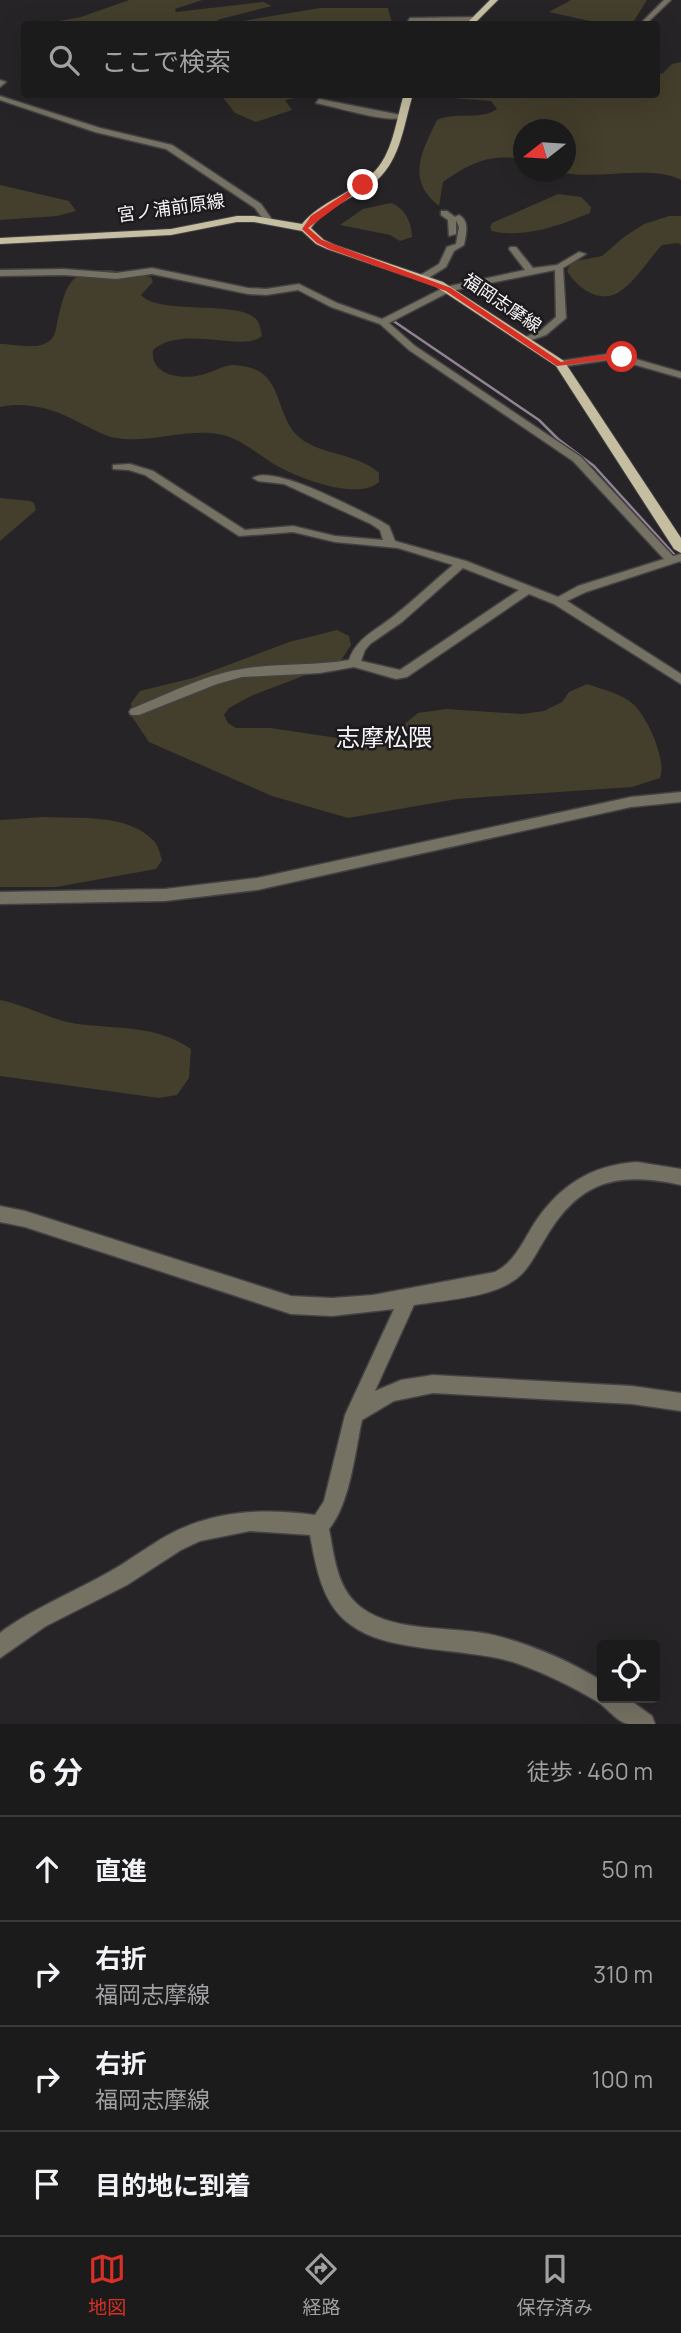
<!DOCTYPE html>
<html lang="ja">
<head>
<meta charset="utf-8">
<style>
  body { margin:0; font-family:Manrope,"Noto Sans JP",sans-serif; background:#292829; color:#f1f3f6 }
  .controls { position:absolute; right:21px; bottom:21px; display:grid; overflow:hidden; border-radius:7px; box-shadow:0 7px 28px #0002 }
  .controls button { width:63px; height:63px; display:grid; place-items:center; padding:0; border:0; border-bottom:2px solid #3a393b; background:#1c1b1c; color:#f1f3f6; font:35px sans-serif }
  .compass { position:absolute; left:513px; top:119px; width:63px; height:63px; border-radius:50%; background:#1c1b1c; box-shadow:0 7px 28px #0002; rotate:253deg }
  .stop { position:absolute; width:21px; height:21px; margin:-16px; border:5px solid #d93025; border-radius:50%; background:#fff }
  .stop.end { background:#d93025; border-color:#fff; box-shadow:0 2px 7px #0008 }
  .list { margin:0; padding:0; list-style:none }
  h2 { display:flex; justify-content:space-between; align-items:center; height:91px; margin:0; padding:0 28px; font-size:30px }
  h2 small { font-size:23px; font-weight:400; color:#a0a1a3 }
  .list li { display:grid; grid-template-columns:46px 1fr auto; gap:21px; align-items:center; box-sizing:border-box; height:105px; padding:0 28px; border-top:2px solid #3a393b }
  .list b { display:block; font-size:26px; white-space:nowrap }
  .list p { margin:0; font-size:23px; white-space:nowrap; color:#a0a1a3 }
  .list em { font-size:23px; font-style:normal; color:#a0a1a3 }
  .icon { flex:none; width:38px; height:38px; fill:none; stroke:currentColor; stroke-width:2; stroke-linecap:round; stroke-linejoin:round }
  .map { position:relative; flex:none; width:681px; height:1724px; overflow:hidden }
  .search { position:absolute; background:#1c1b1c; box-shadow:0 7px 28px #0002; left:21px; right:21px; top:21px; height:77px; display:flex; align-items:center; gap:18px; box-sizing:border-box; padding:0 24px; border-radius:7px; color:#a0a1a3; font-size:26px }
  .sheet { height:511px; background:#1c1b1c }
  nav { display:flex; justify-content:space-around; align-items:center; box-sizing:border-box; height:98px; border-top:2px solid #3a393b; background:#1c1b1c; font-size:19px; color:#a0a1a3 }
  nav a { display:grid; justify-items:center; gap:4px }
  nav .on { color:#d93025 }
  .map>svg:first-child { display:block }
  .green { fill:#443e2c }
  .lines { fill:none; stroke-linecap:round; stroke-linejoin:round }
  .stream { stroke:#918294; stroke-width:2.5 }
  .minor-casing { stroke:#434143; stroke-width:3 }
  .major-casing { stroke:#434143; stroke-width:2 }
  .minor { fill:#757163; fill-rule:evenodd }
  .major { fill:#c6bea1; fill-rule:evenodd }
  .route { fill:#d93025 }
  .labels { text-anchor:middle; stroke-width:5; stroke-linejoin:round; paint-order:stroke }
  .far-street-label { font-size:18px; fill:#f6f4f6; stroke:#1c1a1d }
  .quarter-label { font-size:24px; fill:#f6f4f6; stroke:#1c1a1d }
</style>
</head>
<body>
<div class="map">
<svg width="681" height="1724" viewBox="0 0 681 1724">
  <rect width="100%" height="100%" fill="#262426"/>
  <!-- green -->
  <g class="green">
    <path d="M129 0H202L175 9 176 12 263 2 272 6 217 20 225 24 320 8H388L392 23 460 21 462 24H42L81 17Z"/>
    <path d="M571 0H647L632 24H603L549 12Z"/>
    <path d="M681 62V180C652 164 596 181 559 172H566V130H524L523 160C492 152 468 164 443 182L439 206C406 180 421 153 437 120 456 111 480 121 497 109L491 101 452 98 448 95 656 94 657 72 662 74 672 64Z"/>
    <path d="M221 95H311L285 100 292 110 256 122 235 113Z"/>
    <path d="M0 185 69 201 76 211 57 216 0 220Z"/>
    <path d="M558 194 581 197 591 207 590 213C560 225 524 239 492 231L490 227 492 223Z"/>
    <path d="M391 203C405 208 412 223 412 237L400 241 390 235 340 225 363 209Z"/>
    <path d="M669 216H681V245L678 243 662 245C649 259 637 279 622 290 602 306 578 289 567 271L571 262 602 256 624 237 644 224Z"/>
    <path d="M111 270 151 277 153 282 141 295C160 316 240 299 257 320 260 324 261 331 262 336 243 353 184 324 153 350 150 376 182 380 201 375 211 373 222 366 232 365 237 365 244 366 248 367 284 375 275 418 300 438 323 456 358 453 379 473V482C358 501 302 479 279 467 261 457 243 440 223 435 188 427 151 444 116 438 104 436 93 429 82 424 56 410 29 401 0 407V344C14 344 36 350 48 342 55 338 56 330 57 323 66 285 68 269 111 270Z"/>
    <path d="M0 498 30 501 34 503 36 510 0 541Z"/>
    <path d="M337 630 349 636 351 645 340 662 251 696 229 708 224 715 228 723 236 728H270L365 742 395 732 418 713 446 709 522 714 544 711 562 702 569 692 587 684C601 689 621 693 633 704 647 716 667 760 660 778L632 787 457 799 348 818 272 796 149 742 132 717 131 703 140 691 193 678 289 642Z"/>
    <path d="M43 817C79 819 126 813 153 840 158 844 160 854 162 860L156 869 56 887H0V820Z"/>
    <path d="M0 1000C27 1005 50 1020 77 1024 117 1029 157 1025 191 1049L189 1078 177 1095 159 1098 0 1076Z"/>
  </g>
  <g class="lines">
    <!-- stream -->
    <path class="stream" d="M392 320 539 420 558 439 594 466 681 562"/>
    <defs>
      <g id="minor">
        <path d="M664 0H671L646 24H640Z"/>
        <path d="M410 18 475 17 478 19 475 21H408Z"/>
        <path d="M0 80 6 82 0 87Z"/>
        <path d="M0 96 100 128 172 145 261 204 273 221 266 223 255 208 166 149 95 132 0 100Z"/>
        <path d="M319 99 401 115 405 117C389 124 336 107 316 103Z"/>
        <path d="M441 211H447L455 217 459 215C470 221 466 234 464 245L454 251 446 267 425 280H419V276L439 264 447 247 456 244 459 227 456 220V234L449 236 448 220 441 215Z"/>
        <path d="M510 247H516L533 268 557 265 579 252 586 254 563 268 566 318 546 335 523 343 518 340 540 331 556 317 555 270 451 291 389 323 415 346 581 457 673 556 681 554V561L586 592 567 601 681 674V684L554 604 529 594 407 677 396 679 354 667 320 673 242 677 217 684 139 715H131L129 712 131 709C166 695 204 675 242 669 277 663 314 666 349 660 357 637 377 630 395 615 415 599 434 581 453 565L398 548 335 542 293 532 239 536 145 475 129 470 113 469V465L130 464 153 471 245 530 293 526 335 536 383 540 380 530 371 524 284 484 258 481 253 478C273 464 356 509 379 520L389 526 395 541 466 561 558 597 578 586 664 559 573 461 409 350 380 324 331 307 298 290 266 295 248 294 152 274 116 279 64 275 0 276V270L64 269 116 273 152 268 248 288 266 289 299 284 337 303 382 319 445 287 525 270 509 249ZM463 568 519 590 400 670 361 661 365 650 370 644 402 622Z"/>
        <path d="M615 353 681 372V378L615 359 560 367 555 364 560 361Z"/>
        <path d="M681 792V802L631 807 257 890 165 901 0 904V892L165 889 257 878 631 797Z"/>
        <path d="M637 1162 681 1169V1185C618 1171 579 1180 545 1239 536 1253 528 1272 513 1281 488 1298 444 1300 414 1305L375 1391 401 1380 433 1375 632 1386 681 1393V1411L632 1404 433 1393 394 1401 362 1420C355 1452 350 1504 329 1529 334 1554 336 1584 356 1603 387 1633 449 1626 489 1634 528 1643 568 1660 602 1681V1698H627L652 1716 655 1724C647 1724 636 1724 628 1724 617 1722 607 1708 598 1702 573 1687 545 1673 516 1663 468 1647 389 1654 351 1625 322 1605 316 1567 310 1535L250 1531 200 1541 181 1550 127 1585 46 1626 0 1658V1633L5 1629C38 1606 74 1592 109 1572 129 1561 148 1546 168 1535 214 1510 264 1508 315 1515L324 1501 345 1415 394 1309 332 1316 291 1314 25 1227 0 1222V1206L25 1211 291 1296 332 1298 373 1295 495 1272C513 1263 522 1244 532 1227 557 1187 590 1165 637 1162Z"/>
      </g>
      <g id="major">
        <path d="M490 0H498L474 24H466Z"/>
        <path d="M404 94H413C404 123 401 159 377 180 356 198 328 205 311 228L324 240 335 245 443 282 564 361 681 538V553L674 549 556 366 435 286 327 249 316 244 302 231 254 222H237L171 235 0 244V238L171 229 237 216H254L302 224C321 201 351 194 372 174 393 155 396 120 404 94Z"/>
      </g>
    </defs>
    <!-- minor casing -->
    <use href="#minor" class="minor-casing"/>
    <!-- major casing -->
    <use href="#major" class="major-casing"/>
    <!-- minor -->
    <use href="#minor" class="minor"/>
    <!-- major -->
    <use href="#major" class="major"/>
  </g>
  <!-- route -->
  <path class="route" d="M360 184 366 185 308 228 322 240 451 288 561 362 593 356 622 355 626 357 557 366 446 291 329 249 317 243 302 229 311 216Z"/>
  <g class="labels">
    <!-- far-street labels -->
    <g class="far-street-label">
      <text transform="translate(171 208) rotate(-8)" y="6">宮ノ浦前原線</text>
      <text transform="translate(502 303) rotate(34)" y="6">福岡志摩線</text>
    </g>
    <!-- quarter labels -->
    <g class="quarter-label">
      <text x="384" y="746">志摩松隈</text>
    </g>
  </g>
</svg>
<div class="controls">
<button><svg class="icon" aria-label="locate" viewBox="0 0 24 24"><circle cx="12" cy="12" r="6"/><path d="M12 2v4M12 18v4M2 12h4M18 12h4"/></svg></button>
</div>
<svg class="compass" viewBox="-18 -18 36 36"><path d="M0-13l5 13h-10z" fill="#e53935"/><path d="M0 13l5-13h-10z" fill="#a0a1a3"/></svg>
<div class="stop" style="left:622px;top:357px"></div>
<div class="stop end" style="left:363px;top:185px"></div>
<div class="search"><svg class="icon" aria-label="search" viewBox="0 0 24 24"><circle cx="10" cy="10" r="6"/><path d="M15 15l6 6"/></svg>ここで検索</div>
</div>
<section class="sheet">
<h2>6 分<small>徒歩 · 460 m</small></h2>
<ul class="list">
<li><svg class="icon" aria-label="ahead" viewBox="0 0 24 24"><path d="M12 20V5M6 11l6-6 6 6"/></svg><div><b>直進</b></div><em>50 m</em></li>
<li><svg class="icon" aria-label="right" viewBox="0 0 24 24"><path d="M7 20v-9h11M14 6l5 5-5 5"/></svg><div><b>右折</b><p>福岡志摩線</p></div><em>310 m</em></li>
<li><svg class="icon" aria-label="right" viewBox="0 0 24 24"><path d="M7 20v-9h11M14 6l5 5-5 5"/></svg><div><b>右折</b><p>福岡志摩線</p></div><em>100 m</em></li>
<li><svg class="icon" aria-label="arrive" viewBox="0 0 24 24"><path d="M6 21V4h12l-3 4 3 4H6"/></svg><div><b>目的地に到着</b></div></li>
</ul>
</section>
<nav>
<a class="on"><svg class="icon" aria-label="map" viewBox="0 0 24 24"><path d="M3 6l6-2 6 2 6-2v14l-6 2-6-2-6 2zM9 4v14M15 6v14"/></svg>地図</a>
<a><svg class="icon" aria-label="directions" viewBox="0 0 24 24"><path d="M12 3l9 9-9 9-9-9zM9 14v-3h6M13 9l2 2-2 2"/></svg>経路</a>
<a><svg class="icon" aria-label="saved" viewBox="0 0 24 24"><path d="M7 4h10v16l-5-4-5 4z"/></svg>保存済み</a>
</nav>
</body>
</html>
